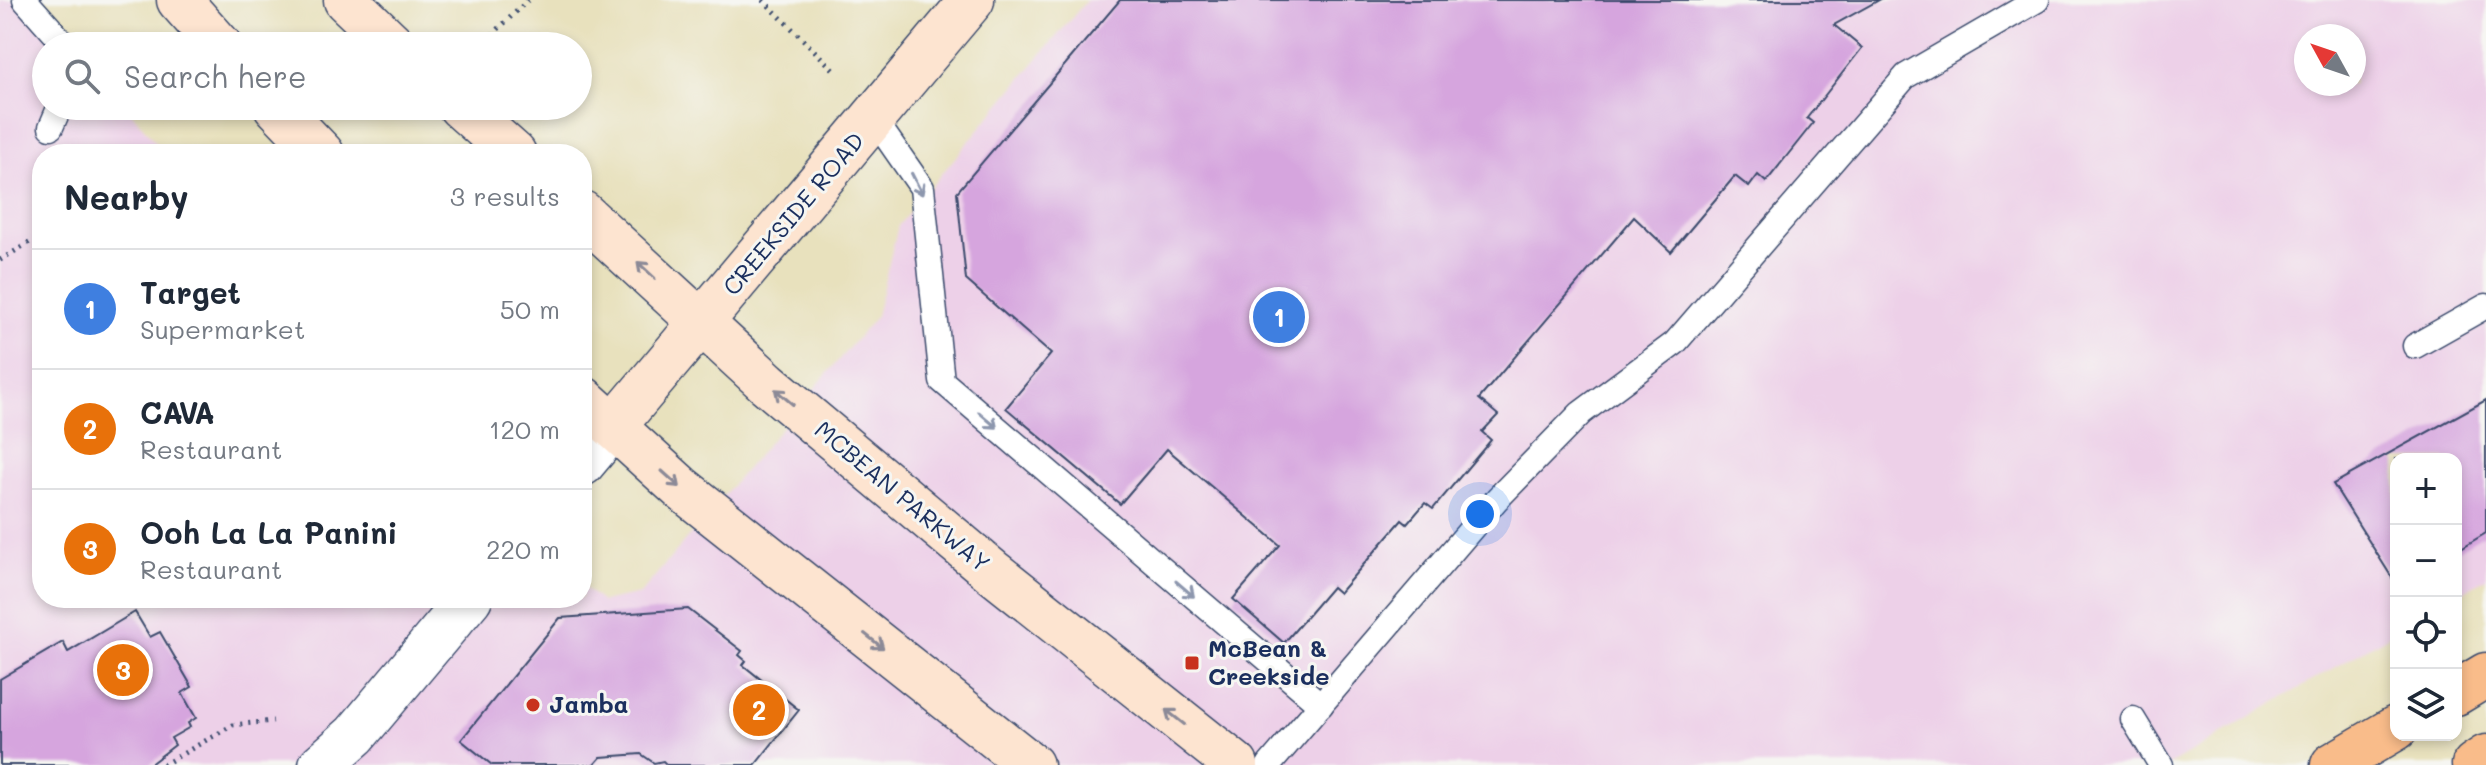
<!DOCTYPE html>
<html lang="en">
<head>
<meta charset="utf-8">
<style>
  body { margin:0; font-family:Mali,sans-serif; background:#f6f6f7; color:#1f2937 }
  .controls { position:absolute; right:24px; bottom:24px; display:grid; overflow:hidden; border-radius:16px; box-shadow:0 4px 12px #0003 }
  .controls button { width:72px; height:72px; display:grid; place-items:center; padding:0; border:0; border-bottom:2px solid #e0e1e3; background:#fff; color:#1f2937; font:40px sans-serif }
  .compass { position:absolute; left:2294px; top:24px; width:72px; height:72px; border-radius:50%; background:#fff; box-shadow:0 4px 12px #0003; rotate:310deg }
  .you { position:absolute; left:1480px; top:514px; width:28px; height:28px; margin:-20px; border:6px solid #fff; border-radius:50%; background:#1a73e8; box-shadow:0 0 0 12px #1a73e833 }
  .badge { display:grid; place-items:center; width:52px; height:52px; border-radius:50%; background:#c8321e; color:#fff; font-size:26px; font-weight:700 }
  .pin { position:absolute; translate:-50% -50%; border:4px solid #fff; box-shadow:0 2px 8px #0006 }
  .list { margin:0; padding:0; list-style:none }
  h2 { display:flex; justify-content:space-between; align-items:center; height:104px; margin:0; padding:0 32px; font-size:34px }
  h2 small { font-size:26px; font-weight:400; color:#747a83 }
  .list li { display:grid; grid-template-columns:52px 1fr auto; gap:24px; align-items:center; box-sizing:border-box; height:120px; padding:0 32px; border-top:2px solid #e0e1e3 }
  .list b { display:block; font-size:30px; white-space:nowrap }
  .list p { margin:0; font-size:26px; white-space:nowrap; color:#747a83 }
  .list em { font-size:26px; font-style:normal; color:#747a83 }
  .icon { flex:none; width:44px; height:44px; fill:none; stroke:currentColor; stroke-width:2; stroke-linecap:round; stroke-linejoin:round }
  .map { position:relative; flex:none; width:2486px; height:765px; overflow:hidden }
  .search { position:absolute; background:#fff; box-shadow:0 4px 12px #0003; left:32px; top:32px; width:560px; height:88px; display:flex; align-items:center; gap:20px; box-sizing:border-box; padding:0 28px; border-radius:44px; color:#747a83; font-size:30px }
  .panel { position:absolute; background:#fff; box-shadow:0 4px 12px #0003; left:32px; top:144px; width:560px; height:464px; border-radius:32px }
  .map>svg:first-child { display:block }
  .built { fill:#edd0e8; fill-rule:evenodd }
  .building { fill:#d6a5de }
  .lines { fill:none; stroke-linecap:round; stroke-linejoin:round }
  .lane-casing { stroke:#3a4a6c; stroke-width:27 }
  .street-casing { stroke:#3a4a6c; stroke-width:47 }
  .secondary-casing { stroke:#3a4a6c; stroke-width:47 }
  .primary-casing { stroke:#3a4a6c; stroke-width:47 }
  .path { stroke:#3a4a6c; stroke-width:5; stroke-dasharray:2 6; stroke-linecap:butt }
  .lane { stroke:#fff; stroke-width:24 }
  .street { stroke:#fff; stroke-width:44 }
  .secondary { stroke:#fde4d0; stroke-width:44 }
  .primary { stroke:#f9bc8a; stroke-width:44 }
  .oneway { stroke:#8d97ae }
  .oneway2 { stroke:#8c8a97 }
  .poi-dot { fill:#c8321e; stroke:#f6f6f2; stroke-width:3 }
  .labels { text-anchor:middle; stroke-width:6; stroke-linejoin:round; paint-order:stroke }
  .street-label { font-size:24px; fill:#1b2f5e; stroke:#f6f6f2 }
  .poi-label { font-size:24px; font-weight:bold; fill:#1b2f5e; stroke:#f6f6f2; text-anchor:start }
</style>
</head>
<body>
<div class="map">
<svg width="2486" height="765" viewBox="0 0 2486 765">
  <rect width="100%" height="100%" fill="#f6f6f2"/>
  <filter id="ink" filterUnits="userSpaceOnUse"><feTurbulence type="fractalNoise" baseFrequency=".0125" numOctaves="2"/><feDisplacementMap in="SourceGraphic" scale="16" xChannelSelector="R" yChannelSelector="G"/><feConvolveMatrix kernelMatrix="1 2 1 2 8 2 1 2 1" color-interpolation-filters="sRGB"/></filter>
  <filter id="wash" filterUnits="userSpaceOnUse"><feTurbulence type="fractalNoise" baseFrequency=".006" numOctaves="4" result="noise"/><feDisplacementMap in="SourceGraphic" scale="32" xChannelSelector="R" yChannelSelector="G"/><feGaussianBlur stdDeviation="1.8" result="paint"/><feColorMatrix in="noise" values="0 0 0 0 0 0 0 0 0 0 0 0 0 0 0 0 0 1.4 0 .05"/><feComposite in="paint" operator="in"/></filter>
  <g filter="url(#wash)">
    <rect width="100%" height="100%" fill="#e8e1bd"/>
    <!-- built -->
    <path class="built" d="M0 0H39L77 46H46V106H126L165 154H42V598H582V586L602 602 640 594 876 316 898 226 1087 0H2486V578L2456 596V459H2396V631L2169 765H0ZM2306 36H2354V84H2306Z"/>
    <g id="blocks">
      <!-- building -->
      <g class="building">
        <path d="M1120 0H1879L1834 25 1862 48 1807 118 1813 123 1766 182 1758 175 1749 187 1735 176 1671 252 1634 217 1479 399 1498 415 1482 432 1491 440 1433 509 1425 503 1407 524 1402 520 1339 593 1332 587 1284 643 1233 599 1280 545 1167 449 1120 504 1006 408 1051 354 966 280 957 192Z"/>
        <path d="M2486 400V533L2456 551V459H2396V584L2333 484Z"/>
        <path d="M688 609 742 651 739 655 746 661 743 665 799 710 755 765H667L663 761 654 763 641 754 601 757 594 765H492L461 740 560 618Z"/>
        <path d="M135 612 150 637 160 632 192 687 182 693 196 718 188 723 190 727 171 738 175 745 149 765H0V679L63 642 68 652Z"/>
      </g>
    </g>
  </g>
  <g filter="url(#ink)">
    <use href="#blocks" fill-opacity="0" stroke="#3a4a6c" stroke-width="2"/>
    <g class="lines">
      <defs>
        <g id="lane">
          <path d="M25 0 66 46"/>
          <path d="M874 119 922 188 942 381 1321 705"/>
          <path d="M51 127 60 106"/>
          <path d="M2415 346 2486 306"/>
          <path d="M2133 719 2161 765"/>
          <path d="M1269 765 1497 499 1581 413 1675 343 1906 76 2037 0"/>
        </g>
        <g id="street">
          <path d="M582 464 614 426"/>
          <path d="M321 765 355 735 470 598"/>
        </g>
        <g id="secondary">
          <path d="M179 0 220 46"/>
          <path d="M346 0 394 46"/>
          <path d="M276 106 322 154"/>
          <path d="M460 106 514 154"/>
          <path d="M582 213 767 383 994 573 1236 765"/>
          <path d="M582 398 681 488 1031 765"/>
          <path d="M614 426 972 0"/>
        </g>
        <g id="primary">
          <path d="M2456 693 2486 675"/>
          <path d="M2333 765 2396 728"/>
          <path d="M2474 765 2486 757"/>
        </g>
      </defs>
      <!-- lane casing -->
      <use href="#lane" class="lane-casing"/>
      <!-- street casing -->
      <use href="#street" class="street-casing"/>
      <!-- secondary casing -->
      <use href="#secondary" class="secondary-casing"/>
      <!-- primary casing -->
      <use href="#primary" class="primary-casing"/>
      <!-- path -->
      <g class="path">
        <path d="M763 0 833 69"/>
        <path d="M481 46 528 0"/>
        <path d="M0 260 42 235"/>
        <path d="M163 765 233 725 273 721"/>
      </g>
      <!-- lane -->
      <use href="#lane" class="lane"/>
      <!-- street -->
      <use href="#street" class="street"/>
      <!-- secondary -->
      <use href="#secondary" class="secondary"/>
      <!-- primary -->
      <use href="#primary" class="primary"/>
    </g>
    <!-- one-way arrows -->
    <defs><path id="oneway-shaft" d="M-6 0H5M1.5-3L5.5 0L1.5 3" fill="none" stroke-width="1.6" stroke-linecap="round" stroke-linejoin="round" transform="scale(2)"/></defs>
    <g class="oneway">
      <use href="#oneway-shaft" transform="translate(917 184) rotate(63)"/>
      <use href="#oneway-shaft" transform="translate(988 420) rotate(41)"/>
      <use href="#oneway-shaft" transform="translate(1185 589) rotate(41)"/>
    </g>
    <g class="oneway2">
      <use href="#oneway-shaft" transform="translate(646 270) rotate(-137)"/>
      <use href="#oneway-shaft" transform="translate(784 397) rotate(-140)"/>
      <use href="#oneway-shaft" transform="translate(671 479) rotate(42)"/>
      <use href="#oneway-shaft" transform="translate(874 641) rotate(38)"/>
      <use href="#oneway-shaft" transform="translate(1175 717) rotate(-142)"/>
    </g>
  </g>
  <!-- markers -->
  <g class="poi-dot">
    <rect x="1184" y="655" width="16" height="16" rx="4"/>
    <circle cx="533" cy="705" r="8"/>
  </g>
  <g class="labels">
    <!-- street labels -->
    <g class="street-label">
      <text transform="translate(794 214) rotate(-50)" y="8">CREEKSIDE ROAD</text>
      <text transform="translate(902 497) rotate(40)" y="8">MCBEAN PARKWAY</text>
    </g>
    <!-- poi labels -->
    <g class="poi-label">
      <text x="1208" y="657">McBean &amp;<tspan x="1208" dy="28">Creekside</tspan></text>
      <text x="549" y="713">Jamba</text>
    </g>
  </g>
</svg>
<div class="controls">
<button>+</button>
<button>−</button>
<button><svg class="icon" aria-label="locate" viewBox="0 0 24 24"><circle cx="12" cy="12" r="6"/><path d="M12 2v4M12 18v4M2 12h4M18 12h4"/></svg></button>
<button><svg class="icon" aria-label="layers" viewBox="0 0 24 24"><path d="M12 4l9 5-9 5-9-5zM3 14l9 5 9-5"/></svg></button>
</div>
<svg class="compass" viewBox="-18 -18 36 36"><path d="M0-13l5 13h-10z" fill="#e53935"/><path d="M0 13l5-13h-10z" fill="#747a83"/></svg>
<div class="you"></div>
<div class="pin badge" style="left:1279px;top:317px;background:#3f7fe0">1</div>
<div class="pin badge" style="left:759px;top:710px;background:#e8710a">2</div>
<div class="pin badge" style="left:123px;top:670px;background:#e8710a">3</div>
<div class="search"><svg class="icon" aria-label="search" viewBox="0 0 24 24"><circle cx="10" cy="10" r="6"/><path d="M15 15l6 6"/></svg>Search here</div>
<section class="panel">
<h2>Nearby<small>3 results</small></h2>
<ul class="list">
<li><span class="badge" style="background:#3f7fe0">1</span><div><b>Target</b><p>Supermarket</p></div><em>50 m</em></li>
<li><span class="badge" style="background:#e8710a">2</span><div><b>CAVA</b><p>Restaurant</p></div><em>120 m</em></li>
<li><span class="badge" style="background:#e8710a">3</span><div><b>Ooh La La Panini</b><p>Restaurant</p></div><em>220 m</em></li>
</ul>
</section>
</div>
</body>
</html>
